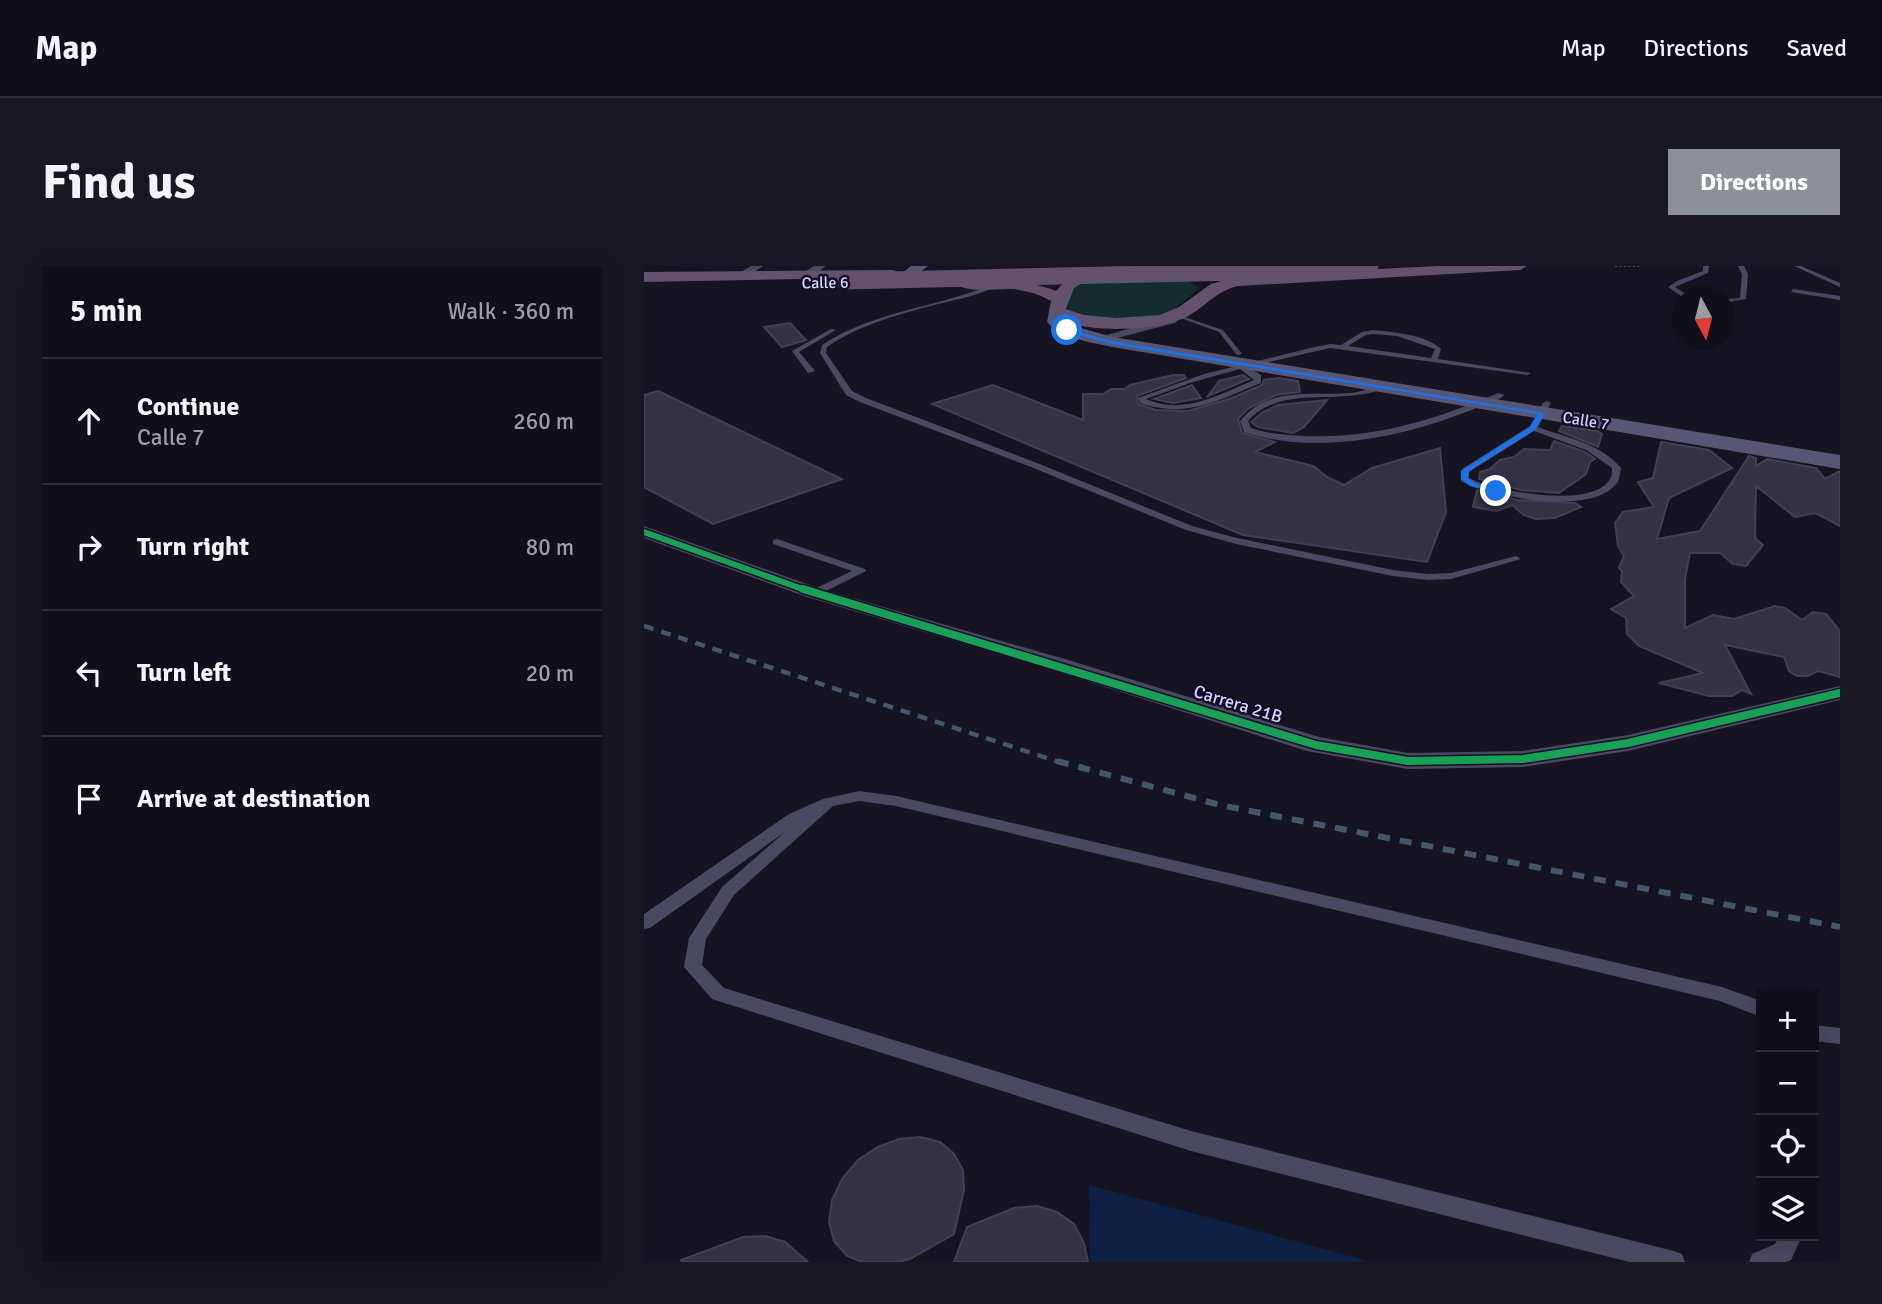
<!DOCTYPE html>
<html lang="en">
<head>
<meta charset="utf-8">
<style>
  body { margin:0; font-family:Signika,sans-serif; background:#191822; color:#f1f3f6 }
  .controls { position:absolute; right:21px; bottom:21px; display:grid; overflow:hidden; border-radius:0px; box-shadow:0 4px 18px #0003 }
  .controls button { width:63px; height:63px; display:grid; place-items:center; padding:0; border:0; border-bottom:2px solid #302f38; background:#100f19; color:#f1f3f6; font:35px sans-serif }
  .compass { position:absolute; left:1028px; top:21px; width:63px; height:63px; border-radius:50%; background:#100f19; box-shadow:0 4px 18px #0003; rotate:173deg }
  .stop { position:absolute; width:21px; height:21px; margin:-16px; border:5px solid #1a73e8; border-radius:50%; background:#fff }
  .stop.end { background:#1a73e8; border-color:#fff; box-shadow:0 2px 7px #0008 }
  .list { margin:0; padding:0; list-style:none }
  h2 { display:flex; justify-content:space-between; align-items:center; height:91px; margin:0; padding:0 28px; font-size:30px }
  h2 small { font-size:23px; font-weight:400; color:#9c9ca2 }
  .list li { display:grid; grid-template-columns:46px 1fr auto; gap:21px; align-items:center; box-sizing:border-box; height:126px; padding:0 28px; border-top:2px solid #302f38 }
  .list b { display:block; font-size:26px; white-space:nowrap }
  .list p { margin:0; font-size:23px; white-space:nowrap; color:#9c9ca2 }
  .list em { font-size:23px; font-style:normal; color:#9c9ca2 }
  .icon { flex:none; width:38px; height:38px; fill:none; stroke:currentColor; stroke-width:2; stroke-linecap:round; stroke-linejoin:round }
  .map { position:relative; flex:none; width:1196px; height:996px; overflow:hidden; border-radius:0px }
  header { display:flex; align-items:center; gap:42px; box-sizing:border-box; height:98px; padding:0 35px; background:#100f19; border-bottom:2px solid #302f38 }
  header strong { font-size:33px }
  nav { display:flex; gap:38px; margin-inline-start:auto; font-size:24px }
  .intro { display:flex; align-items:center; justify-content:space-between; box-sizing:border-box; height:168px; padding:0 42px }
  h1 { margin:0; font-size:49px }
  .button { padding:18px 32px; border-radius:0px; background:#8c9099; color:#fff; font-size:24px; font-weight:700 }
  main { display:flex; gap:42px; padding:0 42px }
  aside { flex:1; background:#100f19; border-radius:0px; box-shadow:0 4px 18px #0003 }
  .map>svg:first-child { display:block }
  .green { fill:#132c2d }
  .water { fill:#0d2144 }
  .building { fill:#343243; stroke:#433f54; stroke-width:2 }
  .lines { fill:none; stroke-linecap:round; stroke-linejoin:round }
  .path { stroke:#44505f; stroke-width:2; stroke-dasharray:2 2.5; stroke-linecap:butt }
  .service { fill:#4a4962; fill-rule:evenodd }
  .minor { fill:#4a4962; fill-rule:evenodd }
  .secondary { fill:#575674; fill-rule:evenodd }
  .trunk { fill:#62526e; fill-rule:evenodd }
  .rail-far1 { stroke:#43596b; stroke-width:4.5; stroke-dasharray:10 8; stroke-linecap:butt }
  .rail { stroke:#43596b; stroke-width:6; stroke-dasharray:12 10; stroke-linecap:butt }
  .trunk-bridge { stroke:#62526e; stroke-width:17 }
  .cycleway-far1-casing { stroke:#130f26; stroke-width:9 }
  .cycleway-casing { stroke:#130f26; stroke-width:11 }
  .cycleway-far1 { stroke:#1a9f57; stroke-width:6 }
  .cycleway { stroke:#1a9f57; stroke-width:8 }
  .route { fill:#1a73e8 }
  .labels { text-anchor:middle; stroke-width:5; stroke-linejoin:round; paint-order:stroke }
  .far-street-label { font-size:16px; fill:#d9d4ff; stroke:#130f26 }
  .street-label { font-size:18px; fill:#d9d4ff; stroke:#130f26 }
</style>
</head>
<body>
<header>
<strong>Map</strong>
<nav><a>Map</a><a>Directions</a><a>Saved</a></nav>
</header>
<div class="intro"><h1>Find us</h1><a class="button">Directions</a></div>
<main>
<aside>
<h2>5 min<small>Walk · 360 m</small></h2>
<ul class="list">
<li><svg class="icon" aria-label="ahead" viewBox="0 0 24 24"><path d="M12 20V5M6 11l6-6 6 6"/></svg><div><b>Continue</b><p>Calle 7</p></div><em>260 m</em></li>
<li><svg class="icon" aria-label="right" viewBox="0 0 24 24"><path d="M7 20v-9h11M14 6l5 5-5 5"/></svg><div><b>Turn right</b></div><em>80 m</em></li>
<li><svg class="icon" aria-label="left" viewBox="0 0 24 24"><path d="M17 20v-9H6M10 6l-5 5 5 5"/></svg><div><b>Turn left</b></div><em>20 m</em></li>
<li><svg class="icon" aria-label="arrive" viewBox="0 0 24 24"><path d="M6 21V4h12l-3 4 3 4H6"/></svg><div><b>Arrive at destination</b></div></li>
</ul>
</aside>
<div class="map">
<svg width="1196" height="996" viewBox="0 0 1196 996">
  <rect width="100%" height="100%" fill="#161421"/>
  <!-- green -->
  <path class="green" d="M538 12 555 22C545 30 535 41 524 47 503 59 448 52 425 46L423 29 426 21 437 14Z"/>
  <!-- water -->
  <path class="water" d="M445 919 728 996H446Z"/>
  <!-- building -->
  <g class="building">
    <path d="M146 57 162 74 138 81 120 61Z"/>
    <path d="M529 109H540L542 112 493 130 494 138 512 144 544 145 588 132 618 119 620 114 634 112 654 115 656 126 632 129 605 142 594 153 598 167 631 176 611 186 669 200 683 211 700 219 728 202 796 182 802 246 783 296 599 269 288 138 349 119 439 154V128H459L467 123H481L486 119Z"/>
    <path d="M599 109 605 113 564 130 575 115Z"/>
    <path d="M548 119 557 132 529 137 510 133Z"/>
    <path d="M14 125 164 197 198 213 69 258 0 221V129Z"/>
    <path d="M683 134 660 161 649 167 614 161 607 156 619 146 634 139Z"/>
    <path d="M918 160 953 165 958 168 954 181 915 165Z"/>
    <path d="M910 175 941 186 951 193 946 196 942 208 915 227 877 224 835 213 836 206 846 203 856 194 870 191 880 183 906 184Z"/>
    <path d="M1017 176 1065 184 1088 202 1025 232 1013 273 1056 265 1105 190 1112 192V200L1123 193 1172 202 1181 213 1196 205V260L1172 247 1151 251 1112 220 1111 272 1119 279 1102 300 1089 298 1076 287H1046L1041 313V362L1069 349 1090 353 1131 340 1141 342 1158 354 1169 346 1182 348 1196 365V411L1174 405 1164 410H1153L1145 405 1140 391 1081 379 1107 428 1098 424 1088 430H1065L1015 417 1059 407 995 380 983 368 982 352 967 343 990 330 977 316 978 305 975 302 980 290 974 280 971 257 979 246 1010 241 994 216 1009 212Z"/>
    <path d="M833 224 873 234 931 237 937 241 911 252 892 253 880 249 868 239 853 245 829 241Z"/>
    <path d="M277 871 296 876 310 888 319 904 320 924 310 968 266 993 254 996H218L203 990 190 975 185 956 188 934 198 913 214 894 234 881 255 873Z"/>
    <path d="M393 940 413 946 430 958 440 977 444 996H310L323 961 370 942Z"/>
    <path d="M121 970 141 976 164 996H38L37 994 99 971Z"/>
  </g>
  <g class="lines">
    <!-- path -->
    <path class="path" d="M971 0H997"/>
    <!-- service -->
    <g class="service">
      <path d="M1059 0H1065L1064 7 1031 21 1048 32H1040L1024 21 1033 15 1059 5Z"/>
      <path d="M1094 0H1100L1104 8 1102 33 1080 37V33L1096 32 1098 8Z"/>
      <path d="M1150 0H1157L1196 17V21Z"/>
      <path d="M351 17 356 18C338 29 315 33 294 38 256 48 217 58 183 81L182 87 208 125 222 132 393 197 548 260 593 272 749 304 784 308 807 307 872 290 877 293 807 313 784 314 749 310 592 278 542 264 387 201 216 136 202 129 176 87 178 79C231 44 294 42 351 17Z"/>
      <path d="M1149 23 1196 30V34L1147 26Z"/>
      <path d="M531 48 579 64 598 88 593 89 575 66 531 50Z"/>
      <path d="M187 63 192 64 155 86 171 105 164 107 148 85Z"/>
      <path d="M729 64C748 66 784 69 797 83L794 93 887 107 883 109 686 82 603 101 617 109V117C575 134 542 153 496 137L494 132 560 108 671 81 686 78 697 79 718 66ZM729 68 753 70 791 83 787 92 704 80 722 69ZM596 103 610 114C577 128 538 150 502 133L549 116Z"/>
      <path d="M738 118H741V122C698 141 637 117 604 155L607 162C624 168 642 169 660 170 729 173 791 154 854 127L861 129C850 137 835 141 822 146 756 172 669 189 600 166L596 155C624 120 666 130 706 127 718 126 727 122 738 118Z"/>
      <path d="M903 135 907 137 894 161C923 172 956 177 977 202 976 207 976 213 973 217 947 251 849 231 817 215L818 203 886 160 899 137ZM890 165 942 184 968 202C968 206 968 210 966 213 949 244 850 225 825 212V206Z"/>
      <path d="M133 273 221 303 222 305 174 329H166V325L208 305 129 278V274Z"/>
      <path d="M215 525 252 530 1078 721 1117 735V751L1076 735 252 540 215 535 189 540 90 629 62 673 58 699 80 722 547 865 1030 985 1038 988 1041 996H985L547 885 68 733 40 701 45 672 78 621 141 566 6 662 0 663V648L145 548 179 533Z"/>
      <path d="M1170 759 1196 762V778L1170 775Z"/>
      <path d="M1135 970H1158L1147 994 1142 996H1105L1108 988 1131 978Z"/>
    </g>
    <!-- minor -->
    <g class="minor">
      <path d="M107 0H119L101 12H93V8Z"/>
      <path d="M170 0H182L167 11H159V7Z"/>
      <path d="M527 51 533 55 531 57 454 77 448 73Z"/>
      <path d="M0 260 177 323 424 394 675 471 764 487 879 485 984 469 1196 420V434L984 485 879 501 764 503 663 485 408 404 163 331 0 272Z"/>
    </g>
    <!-- secondary -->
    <g class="secondary">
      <path d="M267 0H284L269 11H259L257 8Z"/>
      <path d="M413 40 419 41 421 54 429 60 469 71 1196 189V203L468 81C447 76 418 73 403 56L405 45Z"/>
    </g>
    <!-- trunk -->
    <g class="trunk">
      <path d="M793 0H883L876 4 594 20C571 25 559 44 538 53 509 65 427 70 405 45L407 35C395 28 383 25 369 23 354 22 324 28 313 18 328 4 393 17 412 25L424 12 450 1 457 5 430 22 422 43 440 49 472 52 516 49 535 41 567 18 594 10Z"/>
      <path d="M249 4 256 8 254 11 0 16V6Z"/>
    </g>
    <!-- rail-far1 -->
    <path class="rail-far1" d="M0 360 418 497"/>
    <!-- rail -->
    <path class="rail" d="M413 495 576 539 1196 661"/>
    <!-- trunk-bridge -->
    <path class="trunk-bridge" d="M201 15 726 3"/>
    <defs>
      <path id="cycleway-far1" d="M0 266 164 325"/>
      <path id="cycleway" d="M159 323 672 479 764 495 879 493 984 477 1196 427"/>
    </defs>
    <!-- cycleway-far1 casing -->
    <use href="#cycleway-far1" class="cycleway-far1-casing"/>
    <!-- cycleway casing -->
    <use href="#cycleway" class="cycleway-casing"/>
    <!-- cycleway-far1 -->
    <use href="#cycleway-far1" class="cycleway-far1"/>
    <!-- cycleway -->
    <use href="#cycleway" class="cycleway"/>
  </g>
  <!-- route -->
  <path class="route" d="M423 63 468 75 901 147 891 164 825 205 824 212 831 217 854 223 852 227 826 220 817 213V205L886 161 894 148 468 78 421 65Z"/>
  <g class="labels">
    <!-- far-street labels -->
    <g class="far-street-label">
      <text transform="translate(181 16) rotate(-1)" y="6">Calle 6</text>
      <text transform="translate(942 154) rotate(9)" y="6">Calle 7</text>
    </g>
    <!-- street labels -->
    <g class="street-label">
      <text transform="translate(594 438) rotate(17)" y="6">Carrera 21B</text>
    </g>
  </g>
</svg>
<div class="controls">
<button>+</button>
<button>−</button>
<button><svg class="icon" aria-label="locate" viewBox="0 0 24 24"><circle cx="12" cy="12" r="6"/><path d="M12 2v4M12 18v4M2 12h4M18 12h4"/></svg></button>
<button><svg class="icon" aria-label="layers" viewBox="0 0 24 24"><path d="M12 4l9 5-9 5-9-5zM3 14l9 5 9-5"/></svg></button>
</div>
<svg class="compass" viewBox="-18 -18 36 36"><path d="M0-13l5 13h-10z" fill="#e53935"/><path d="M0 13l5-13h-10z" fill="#9c9ca2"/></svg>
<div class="stop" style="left:423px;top:64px"></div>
<div class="stop end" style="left:852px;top:225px"></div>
</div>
</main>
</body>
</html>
